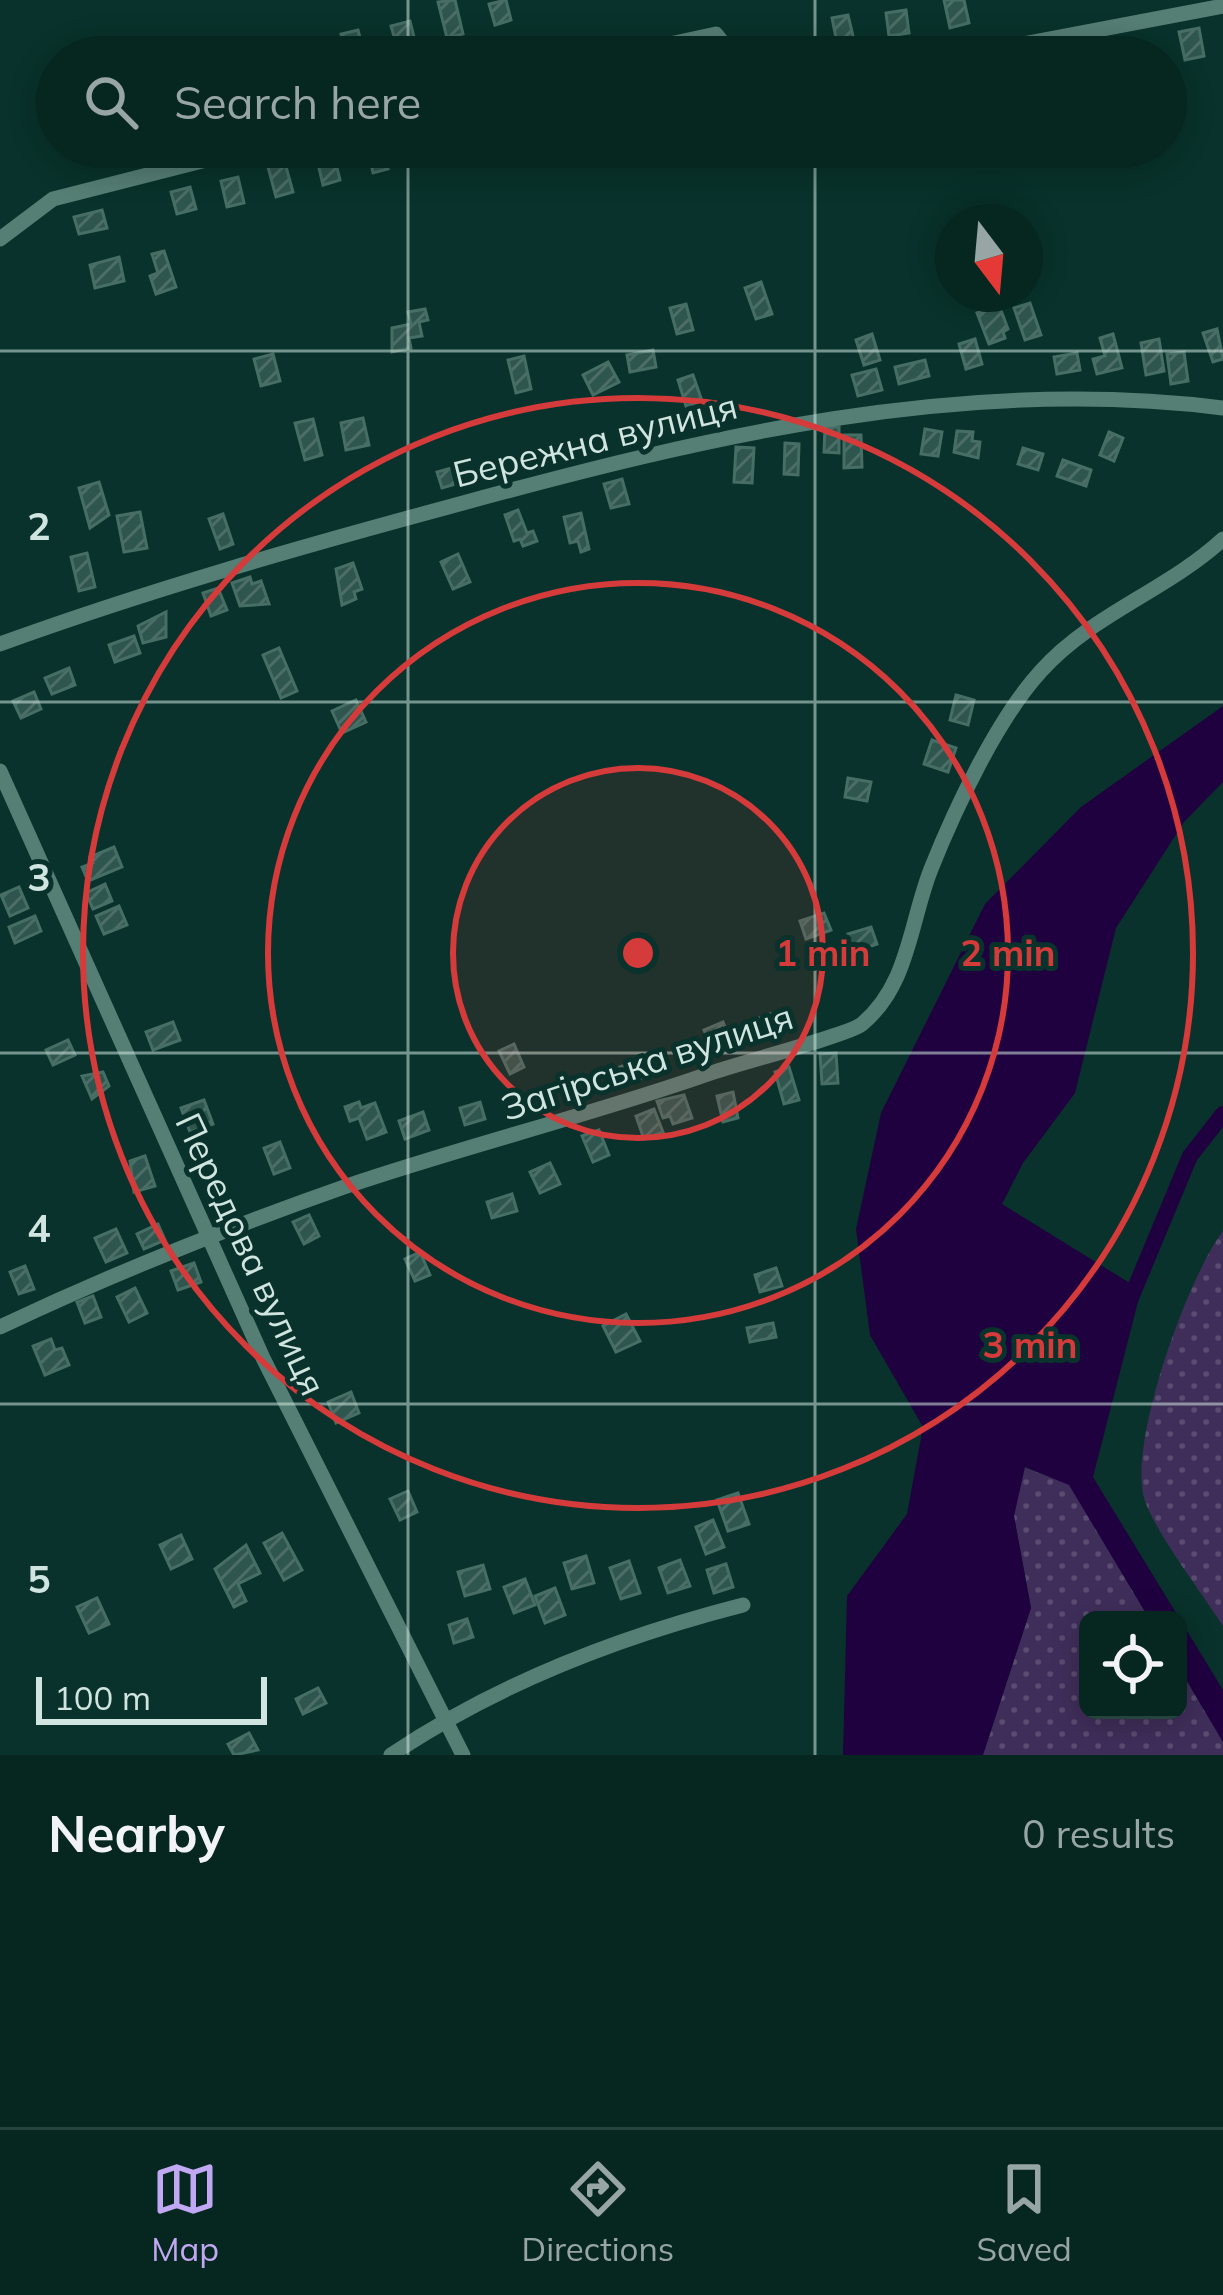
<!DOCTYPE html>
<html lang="en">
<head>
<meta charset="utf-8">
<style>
  body { margin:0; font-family:Mulish,sans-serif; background:#14322d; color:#f1f3f6 }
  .controls { position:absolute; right:36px; bottom:36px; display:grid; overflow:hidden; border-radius:18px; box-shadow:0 6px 30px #0003 }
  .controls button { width:108px; height:108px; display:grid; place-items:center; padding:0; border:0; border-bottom:3px solid #27433e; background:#062620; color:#f1f3f6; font:60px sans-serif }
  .compass { position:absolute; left:935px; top:204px; width:108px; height:108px; border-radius:50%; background:#062620; box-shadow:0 6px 30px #0003; rotate:164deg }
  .scale { position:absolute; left:36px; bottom:30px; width:231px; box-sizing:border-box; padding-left:12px; border:6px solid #d0e5df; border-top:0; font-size:33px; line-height:42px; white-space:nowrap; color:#d0e5df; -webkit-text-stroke:9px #08322b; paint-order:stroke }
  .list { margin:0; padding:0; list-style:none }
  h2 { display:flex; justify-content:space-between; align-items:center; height:156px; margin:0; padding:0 48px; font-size:51px }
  h2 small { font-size:39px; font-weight:400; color:#98a5a5 }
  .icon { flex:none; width:66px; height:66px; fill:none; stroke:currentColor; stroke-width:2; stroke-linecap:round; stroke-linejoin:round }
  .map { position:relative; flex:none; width:1223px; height:1755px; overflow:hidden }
  .search { position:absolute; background:#062620; box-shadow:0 6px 30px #0003; left:36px; right:36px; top:36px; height:132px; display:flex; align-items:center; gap:30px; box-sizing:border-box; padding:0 42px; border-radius:66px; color:#98a5a5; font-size:45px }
  .sheet { height:372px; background:#062620 }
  nav { display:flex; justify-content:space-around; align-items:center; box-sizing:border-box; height:168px; border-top:3px solid #27433e; background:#062620; font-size:33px; color:#98a5a5 }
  nav a { display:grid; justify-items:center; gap:6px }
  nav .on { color:#c1a8f3 }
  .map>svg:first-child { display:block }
  .grass { fill:url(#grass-dots) }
  .water { fill:#200140 }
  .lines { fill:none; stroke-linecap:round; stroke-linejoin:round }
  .canal { stroke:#200140; stroke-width:16 }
  .building { fill:url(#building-hatch); stroke:#466e65; stroke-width:3 }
  .minor { stroke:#557e75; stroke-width:15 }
  .grid { fill:none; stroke:#d0e5df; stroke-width:3; stroke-opacity:0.55 }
  .ring { fill:none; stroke:#d53b3a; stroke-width:6 }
  .labels { text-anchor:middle; stroke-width:10; stroke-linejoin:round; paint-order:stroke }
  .street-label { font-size:36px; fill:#d0e5df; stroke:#08322b }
  .grid-label { font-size:39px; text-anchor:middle; font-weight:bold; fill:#d0e5df; stroke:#08322b; stroke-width:10; stroke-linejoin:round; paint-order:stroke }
  .centre { fill:#d53b3a; stroke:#08322b; stroke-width:6 }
  .ring-label { font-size:36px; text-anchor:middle; font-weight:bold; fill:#d53b3a; stroke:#08322b; stroke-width:10; stroke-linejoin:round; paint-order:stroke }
</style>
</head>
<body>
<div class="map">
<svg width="1223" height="1755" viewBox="0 0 1223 1755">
  <defs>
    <pattern id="grass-dots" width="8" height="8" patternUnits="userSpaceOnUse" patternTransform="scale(3)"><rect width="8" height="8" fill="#3f2e5a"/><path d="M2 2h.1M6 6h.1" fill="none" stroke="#5a4c71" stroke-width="1.8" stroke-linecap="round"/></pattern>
    <pattern id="building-hatch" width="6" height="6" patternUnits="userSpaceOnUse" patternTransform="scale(3)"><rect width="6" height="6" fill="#2f564e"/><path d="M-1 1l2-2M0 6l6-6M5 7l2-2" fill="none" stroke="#4c6e67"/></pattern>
  </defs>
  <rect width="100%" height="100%" fill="#08322b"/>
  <!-- grass -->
  <g class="grass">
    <path d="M1223 1231V1626C1202 1593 1157 1535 1145 1501 1126 1446 1188 1277 1223 1231Z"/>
    <path d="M1024 1467 1069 1484 1150 1620H1088V1710H1178V1666L1223 1742V1755H983L1031 1608 1014 1516Z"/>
  </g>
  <!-- water -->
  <path class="water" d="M1223 706V782L1184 822 1116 928 1075 1093 1023 1163 1002 1204 1141 1290 1093 1477 1223 1690V1742L1178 1666V1620H1150L1069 1485 1025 1467 1014 1516 1031 1608 983 1755H843L847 1596 907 1514 923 1427 870 1335 856 1229 881 1113 985 904 1081 807Z"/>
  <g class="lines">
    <!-- canal -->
    <path class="canal" d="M1128 1305 1190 1156 1223 1114"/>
  </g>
  <!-- building -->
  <g class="building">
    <path d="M455 0 463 34 447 38 438 2Z"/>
    <path d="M506 0 511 20 495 25 489 4Z"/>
    <path d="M944 0H964L969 23 950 28Z"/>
    <path d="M906 10 909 33 889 36 886 13Z"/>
    <path d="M848 15 854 40 837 43 832 18Z"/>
    <path d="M410 21 416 45 398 50 391 26Z"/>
    <path d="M1199 28 1204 56 1185 60 1179 32Z"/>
    <path d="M358 30 365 57H347L341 34Z"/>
    <path d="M775 39 780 56 753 57 751 46Z"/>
    <path d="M367 147H392L395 160 386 162 388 169 373 173Z"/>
    <path d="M333 151 340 180 323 185 316 155Z"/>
    <path d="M285 163 293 192 276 197 268 167Z"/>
    <path d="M238 177 244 203 227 207 221 181Z"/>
    <path d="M190 187 196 209 177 214 171 192Z"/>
    <path d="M102 210 107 228 79 234 74 217Z"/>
    <path d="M164 251 176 287 156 294 150 276 158 273 152 254Z"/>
    <path d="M119 257 124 281 95 288 90 265Z"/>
    <path d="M761 282 772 314 756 319 745 288Z"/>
    <path d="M1030 303 1041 335 1025 340 1014 308Z"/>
    <path d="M686 304 693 330 677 334 670 308Z"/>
    <path d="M999 305 1008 329 1003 332 1005 338 989 344 977 313Z"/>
    <path d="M425 309 428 320 419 322 422 336 409 338 411 348 392 352V328L411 324 408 312Z"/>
    <path d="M1217 329 1223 359 1213 362 1203 333Z"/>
    <path d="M872 334 880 360 864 365 856 340Z"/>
    <path d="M1113 334 1122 368 1097 374 1093 359 1105 356 1100 338Z"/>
    <path d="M975 339 982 364 966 369 959 344Z"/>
    <path d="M1159 339 1164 371 1146 375 1141 343Z"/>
    <path d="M653 350 656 367 630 372 627 355Z"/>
    <path d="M1184 352 1188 381 1171 384 1167 354Z"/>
    <path d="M1077 353 1080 370 1057 374 1054 357Z"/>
    <path d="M273 354 280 381 261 386 254 359Z"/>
    <path d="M524 356 531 389 516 393 508 360Z"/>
    <path d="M925 360 929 376 899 384 895 367Z"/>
    <path d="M608 362 619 382 593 395 583 375Z"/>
    <path d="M876 369 882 390 858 396 852 375Z"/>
    <path d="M693 375 702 401 686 406 678 380Z"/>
    <path d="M721 403 725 418 697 425 694 411Z"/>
    <path d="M363 418 369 445 346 450 341 423Z"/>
    <path d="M313 419 322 455 305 460 295 423Z"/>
    <path d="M825 427H839V453L824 452Z"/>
    <path d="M925 429 942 432 938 456 921 454Z"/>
    <path d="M957 431 973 432 972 441 980 442 978 458 954 452Z"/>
    <path d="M1109 432 1123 438 1114 461 1100 455Z"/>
    <path d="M844 435H861L862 467 844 468Z"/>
    <path d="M785 443 799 444 798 475 784 474Z"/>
    <path d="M736 447 754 448 752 483 734 482Z"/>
    <path d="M1023 448 1043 454 1038 470 1018 464Z"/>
    <path d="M1063 460 1091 470 1086 486 1057 476Z"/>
    <path d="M458 466 463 482 442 488 437 472Z"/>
    <path d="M622 479 629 504 611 508 604 484Z"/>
    <path d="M99 482 109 515 90 528 79 488Z"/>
    <path d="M518 510 527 533 533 531 537 541 523 546 520 539 514 541 505 515Z"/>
    <path d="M140 512 147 548 124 552 117 516Z"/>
    <path d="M581 513 589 549 581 552 578 541 570 543 564 517Z"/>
    <path d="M223 514 233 544 220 549 209 519Z"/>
    <path d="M87 553 95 587 79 591 71 557Z"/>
    <path d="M458 554 470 582 453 589 441 562Z"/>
    <path d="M353 563 362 589 354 592 356 599 342 605 336 569Z"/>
    <path d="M250 577 252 584 261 581 269 604 240 606 232 583Z"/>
    <path d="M218 588 227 610 211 616 203 593Z"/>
    <path d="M166 612V637L143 643 138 626Z"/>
    <path d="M134 636 140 653 115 662 109 645Z"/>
    <path d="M279 648 297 691 281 698 263 655Z"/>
    <path d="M69 668 75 685 52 694 45 678Z"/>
    <path d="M34 692 41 709 21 718 13 701Z"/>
    <path d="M956 695 974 700 968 725 950 720Z"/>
    <path d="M356 700 366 722 342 733 332 711Z"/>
    <path d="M932 740 956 748 948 772 924 764Z"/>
    <path d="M848 778 871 782 867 801 845 797Z"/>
    <path d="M114 847 122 867 88 881 82 867 93 863 90 857Z"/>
    <path d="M105 884 112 901 93 909 86 893Z"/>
    <path d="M19 887 28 908 10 916 1 895Z"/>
    <path d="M119 906 127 925 104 934 96 916Z"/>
    <path d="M824 913 831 930 806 939 800 921Z"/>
    <path d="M35 916 41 931 15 943 9 927Z"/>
    <path d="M871 927 877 944 854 952 848 934Z"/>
    <path d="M770 1014 776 1031 756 1039 749 1022Z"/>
    <path d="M173 1022 180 1040 153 1050 146 1032Z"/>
    <path d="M723 1022 731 1043 713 1051 704 1030Z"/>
    <path d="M68 1040 75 1055 53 1065 46 1050Z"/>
    <path d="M514 1044 524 1067 510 1074 499 1051Z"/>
    <path d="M836 1053 838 1083 822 1084 820 1054Z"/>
    <path d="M646 1057 652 1074 626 1084 620 1067Z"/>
    <path d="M789 1067 799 1100 784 1104 775 1072Z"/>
    <path d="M103 1072 109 1086 92 1099 82 1076Z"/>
    <path d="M733 1092 738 1118 723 1122 717 1096Z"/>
    <path d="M684 1095 692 1118 673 1124 670 1116 663 1118 657 1101Z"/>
    <path d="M204 1100 213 1124 190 1132 181 1108Z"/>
    <path d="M359 1102 361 1108 375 1103 386 1132 367 1139 359 1118 350 1121 345 1107Z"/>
    <path d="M480 1102 485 1119 465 1125 460 1108Z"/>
    <path d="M654 1109 663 1132 644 1139 636 1116Z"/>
    <path d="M423 1112 429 1130 405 1139 399 1121Z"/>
    <path d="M599 1130 609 1155 593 1162 582 1136Z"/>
    <path d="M280 1142 290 1168 274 1174 264 1148Z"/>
    <path d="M145 1156 155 1186 134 1192 130 1161Z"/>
    <path d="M550 1163 560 1184 540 1193 530 1172Z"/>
    <path d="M512 1194 517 1211 492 1218 487 1202Z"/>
    <path d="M309 1215 319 1236 304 1244 293 1222Z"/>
    <path d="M158 1224 165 1240 144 1249 137 1234Z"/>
    <path d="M116 1229 127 1253 106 1262 95 1238Z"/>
    <path d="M420 1252 430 1275 415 1281 405 1259Z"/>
    <path d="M194 1263 201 1282 178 1290 171 1271Z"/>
    <path d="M25 1266 34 1289 19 1294 10 1272Z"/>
    <path d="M776 1268 782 1286 760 1292 755 1275Z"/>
    <path d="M135 1288 147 1313 129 1322 117 1297Z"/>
    <path d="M93 1296 101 1317 85 1323 77 1302Z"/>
    <path d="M626 1314 640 1341 616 1352 603 1326Z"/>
    <path d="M773 1323 776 1337 750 1342 747 1328Z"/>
    <path d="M51 1339 55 1350 62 1348 69 1365 45 1375 33 1346Z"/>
    <path d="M351 1392 359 1413 336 1423 328 1402Z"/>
    <path d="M408 1491 417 1512 400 1520 390 1499Z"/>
    <path d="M738 1493 749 1524 728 1531 717 1500Z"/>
    <path d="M713 1520 724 1547 706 1554 696 1527Z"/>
    <path d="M282 1533 302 1570 284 1580 264 1543Z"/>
    <path d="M181 1535 192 1559 171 1569 160 1545Z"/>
    <path d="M246 1545 260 1573 238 1584 246 1601 234 1607 215 1569Z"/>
    <path d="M586 1556 594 1583 572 1589 564 1563Z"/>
    <path d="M680 1560 690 1586 668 1593 659 1568Z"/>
    <path d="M629 1561 640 1593 621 1599 610 1568Z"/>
    <path d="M726 1564 733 1587 714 1593 707 1570Z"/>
    <path d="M483 1565 490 1589 465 1596 458 1572Z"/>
    <path d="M525 1579 535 1605 514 1613 504 1587Z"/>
    <path d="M555 1588 565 1615 545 1623 535 1596Z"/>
    <path d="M97 1598 109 1624 89 1633 77 1607Z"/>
    <path d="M467 1619 473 1637 454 1643 449 1625Z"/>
    <path d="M318 1688 326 1703 303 1714 296 1699Z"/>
    <path d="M249 1733 258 1750 234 1755 228 1744Z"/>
  </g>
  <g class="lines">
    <!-- minor -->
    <g class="minor">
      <path d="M610 57 716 34 734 57"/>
      <path d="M955 57 1223 6"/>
      <path d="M0 239 53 199 257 147"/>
      <path d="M0 644C149 590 300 547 452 506 704 437 961 375 1223 408"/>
      <path d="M0 771 263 1358 463 1755"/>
      <path d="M0 1327C112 1274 227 1228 344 1187 464 1146 588 1116 708 1074 735 1064 849 1035 862 1024 909 985 910 922 931 869 955 809 997 719 1041 671 1092 614 1168 590 1223 539"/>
      <path d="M391 1755C498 1683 618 1637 743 1605"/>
    </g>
  </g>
  <!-- grid -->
  <path class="grid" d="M408 0V57M815 0V57M408 147V1755M815 147V1755M0 351H1223M0 702H1223M0 1053H1223M0 1404H1223"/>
  <!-- distance rings -->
  <circle cx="638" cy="953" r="185" fill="#d53b3a" fill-opacity=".12"/>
  <g class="ring">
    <circle cx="638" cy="953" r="185"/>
    <circle cx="638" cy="953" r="370"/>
    <circle cx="638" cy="953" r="555"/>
  </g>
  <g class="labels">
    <!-- street labels -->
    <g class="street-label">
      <text transform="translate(595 440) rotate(-14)" y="13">Бережна вулиця</text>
      <text transform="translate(647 1062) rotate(-18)" y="13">Загірська вулиця</text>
      <text transform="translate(251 1254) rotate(65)" y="13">Передова вулиця</text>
    </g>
  </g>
  <g class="grid-label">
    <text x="39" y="540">2</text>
    <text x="39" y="891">3</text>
    <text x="39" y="1242">4</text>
    <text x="39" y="1593">5</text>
  </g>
  <circle cx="638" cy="953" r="18" class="centre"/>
  <g class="ring-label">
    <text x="823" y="966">1 min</text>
    <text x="1008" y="966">2 min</text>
    <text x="1030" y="1358">3 min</text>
  </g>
</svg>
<div class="controls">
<button><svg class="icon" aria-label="locate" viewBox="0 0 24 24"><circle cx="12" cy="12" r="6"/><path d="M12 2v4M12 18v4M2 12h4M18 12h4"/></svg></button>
</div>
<svg class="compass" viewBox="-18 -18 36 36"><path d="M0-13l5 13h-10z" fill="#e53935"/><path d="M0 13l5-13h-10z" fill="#98a5a5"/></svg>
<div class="scale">100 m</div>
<div class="search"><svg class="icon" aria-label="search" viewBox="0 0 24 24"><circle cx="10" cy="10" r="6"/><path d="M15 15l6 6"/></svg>Search here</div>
</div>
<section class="sheet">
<h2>Nearby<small>0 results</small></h2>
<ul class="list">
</ul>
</section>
<nav>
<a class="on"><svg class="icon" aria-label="map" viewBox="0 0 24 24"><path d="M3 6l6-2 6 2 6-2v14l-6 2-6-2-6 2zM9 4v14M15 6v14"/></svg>Map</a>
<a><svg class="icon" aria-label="directions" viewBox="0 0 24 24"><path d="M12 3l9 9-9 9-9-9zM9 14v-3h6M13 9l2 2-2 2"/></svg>Directions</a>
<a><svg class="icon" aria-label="saved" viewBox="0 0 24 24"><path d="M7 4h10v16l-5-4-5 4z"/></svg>Saved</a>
</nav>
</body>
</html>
